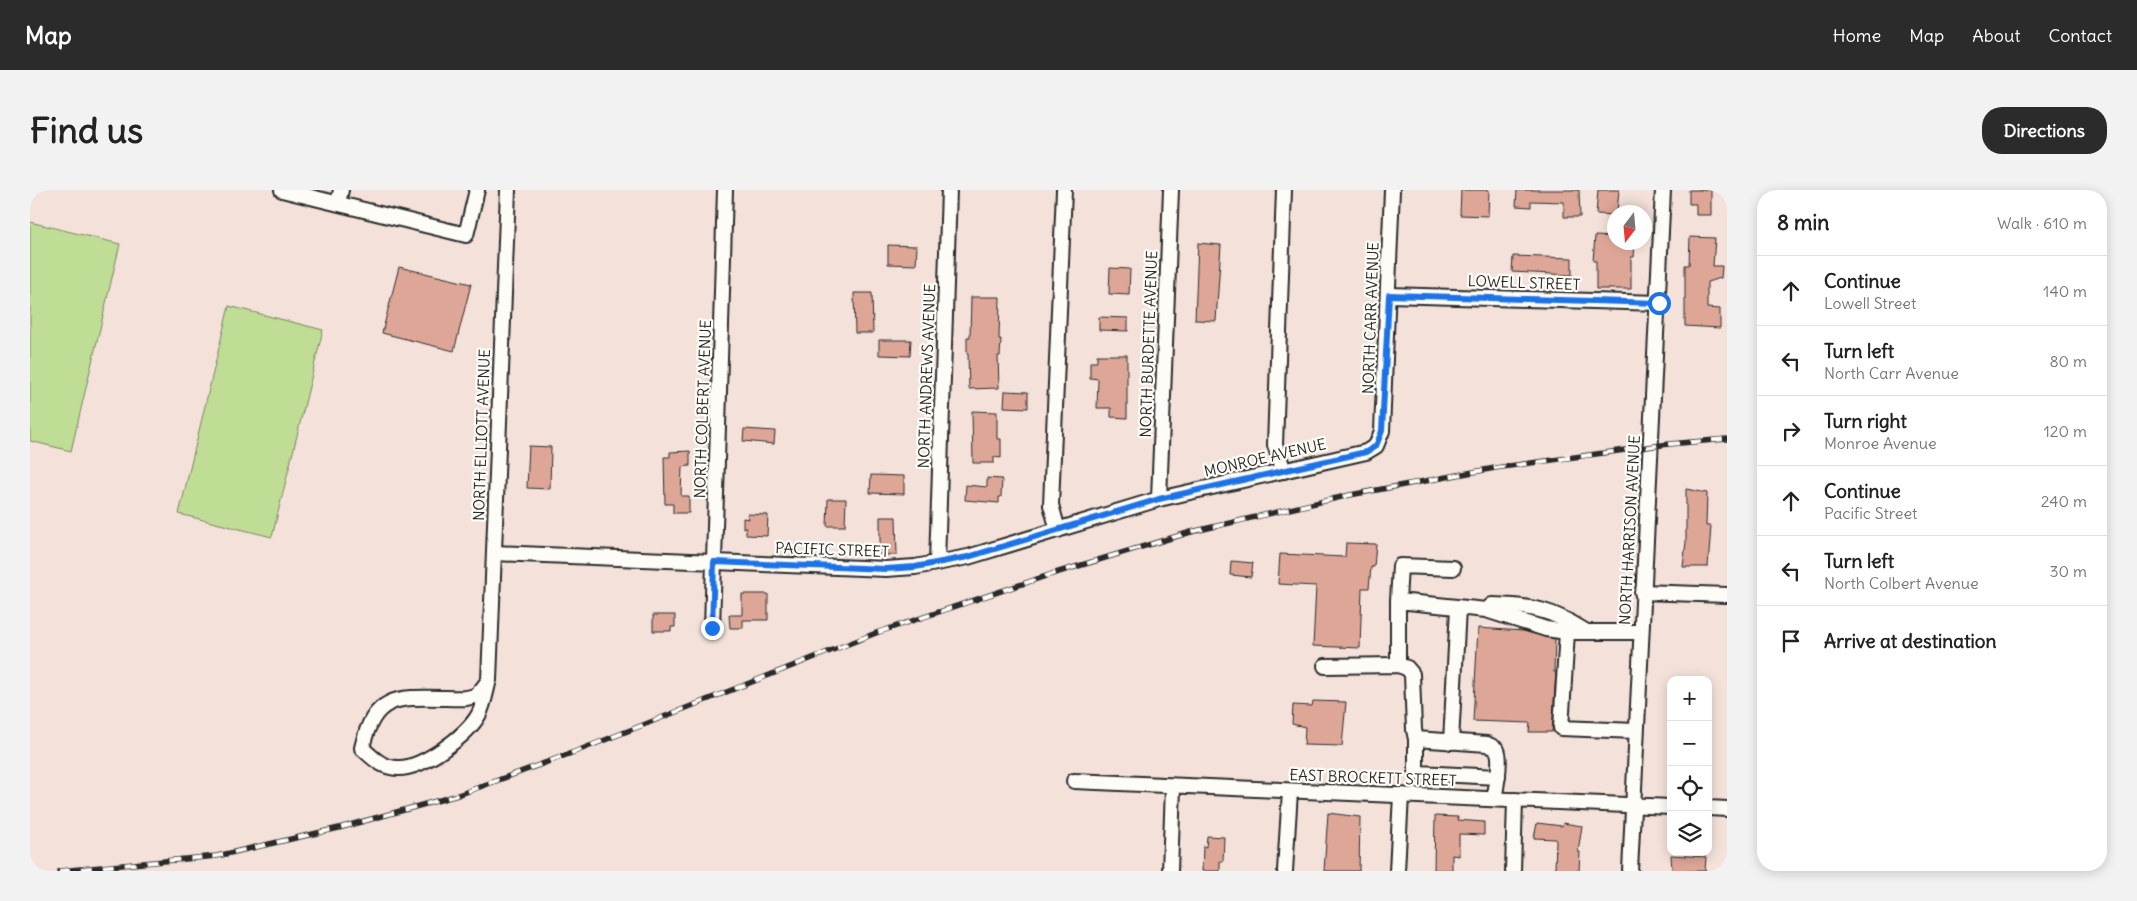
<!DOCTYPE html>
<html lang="en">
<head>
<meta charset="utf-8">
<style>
  body { margin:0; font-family:Delius,sans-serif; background:#f2f2f2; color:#222 }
  .controls { position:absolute; right:15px; bottom:15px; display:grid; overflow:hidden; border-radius:10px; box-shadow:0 2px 12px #0003 }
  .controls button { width:45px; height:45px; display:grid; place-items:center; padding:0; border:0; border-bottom:1px solid #e0e0e0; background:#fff; color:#222; font:25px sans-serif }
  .compass { position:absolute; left:1577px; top:15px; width:45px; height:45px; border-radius:50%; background:#fff; box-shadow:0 2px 12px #0003; rotate:196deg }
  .stop { position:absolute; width:15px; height:15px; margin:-11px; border:4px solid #1a73e8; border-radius:50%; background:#fff }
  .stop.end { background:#1a73e8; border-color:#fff; box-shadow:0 1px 5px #0008 }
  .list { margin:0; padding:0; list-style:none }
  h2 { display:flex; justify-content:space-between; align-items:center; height:65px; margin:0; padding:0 20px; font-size:21px }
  h2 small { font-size:16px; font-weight:400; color:#767676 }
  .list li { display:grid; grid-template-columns:32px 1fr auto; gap:15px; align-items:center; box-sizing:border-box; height:70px; padding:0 20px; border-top:1px solid #e0e0e0 }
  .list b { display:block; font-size:19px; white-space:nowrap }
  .list p { margin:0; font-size:16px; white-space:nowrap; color:#767676 }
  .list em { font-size:16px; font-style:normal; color:#767676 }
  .icon { flex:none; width:28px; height:28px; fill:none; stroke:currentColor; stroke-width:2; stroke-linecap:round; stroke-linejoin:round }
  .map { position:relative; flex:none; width:1697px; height:681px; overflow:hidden; border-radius:20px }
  header { display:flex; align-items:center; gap:30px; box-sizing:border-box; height:70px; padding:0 25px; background:#2b2b2b; color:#fff }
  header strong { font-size:24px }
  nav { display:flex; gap:28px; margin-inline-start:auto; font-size:18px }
  .intro { display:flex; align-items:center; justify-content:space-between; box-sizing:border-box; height:120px; padding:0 30px }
  h1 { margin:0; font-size:35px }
  .button { padding:12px 22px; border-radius:20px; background:#2b2b2b; color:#fff; font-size:18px; font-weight:700 }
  main { display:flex; gap:30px; padding:0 30px }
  aside { flex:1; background:#fff; border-radius:20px; box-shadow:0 2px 12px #0003 }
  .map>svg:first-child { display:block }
  .green { fill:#c0dd95; stroke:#768460 }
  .building { fill:#dea697; stroke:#2b2b2b }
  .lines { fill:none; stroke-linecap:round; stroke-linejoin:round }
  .minor-casing { stroke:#2b2b2b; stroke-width:18 }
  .minor { stroke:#fdfcf7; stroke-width:14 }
  .rail-casing { stroke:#2b2b2b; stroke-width:5.5 }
  .rail { stroke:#fdfcf7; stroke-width:4; stroke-dasharray:11; stroke-linecap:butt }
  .route { stroke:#1a73e8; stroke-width:6 }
  .labels { text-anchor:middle; stroke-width:4.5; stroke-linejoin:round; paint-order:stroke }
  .street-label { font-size:15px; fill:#2b2b2b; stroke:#fdfcf7 }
</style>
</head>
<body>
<header>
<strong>Map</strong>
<nav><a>Home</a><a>Map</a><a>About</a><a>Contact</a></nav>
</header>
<div class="intro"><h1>Find us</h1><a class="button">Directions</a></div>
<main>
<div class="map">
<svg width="1697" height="681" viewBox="0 0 1697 681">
  <rect width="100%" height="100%" fill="#f4e2da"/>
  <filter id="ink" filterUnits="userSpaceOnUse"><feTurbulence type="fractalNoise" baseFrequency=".02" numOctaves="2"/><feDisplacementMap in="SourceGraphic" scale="10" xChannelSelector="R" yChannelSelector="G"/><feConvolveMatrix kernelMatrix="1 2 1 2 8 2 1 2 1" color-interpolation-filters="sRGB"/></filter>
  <g filter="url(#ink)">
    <!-- green -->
    <g class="green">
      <path d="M0 32 90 54 41 261 0 251Z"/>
      <path d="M199 116 293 140 242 347 149 324Z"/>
    </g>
    <!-- building -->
    <g class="building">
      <path d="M1431 0H1459L1458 26 1430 25Z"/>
      <path d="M1487 0H1549L1550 27H1534V12L1501 11V17L1486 16Z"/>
      <path d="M1568 0H1589L1587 22H1584V25L1566 24Z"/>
      <path d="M1659 0H1681V25H1666V14H1659Z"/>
      <path d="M1565 46 1584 47V52H1605L1604 67H1601V99H1566V71H1563Z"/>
      <path d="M1660 47 1685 48 1683 76H1692L1691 88 1677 92V118L1690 119V138L1655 136V75H1659Z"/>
      <path d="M1168 53 1191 55 1186 131 1165 130Z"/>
      <path d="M858 55 887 56 886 75 858 74Z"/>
      <path d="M1483 66 1542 68V85L1482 82Z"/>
      <path d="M369 77 441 94 424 161 352 143Z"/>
      <path d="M1080 78 1100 79 1099 105 1079 104Z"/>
      <path d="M824 103H842L843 143H825Z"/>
      <path d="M941 107H970L969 149H971L970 166H968L969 198 939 199 938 164H937V147H940Z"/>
      <path d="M1069 127 1098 128V141L1069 140Z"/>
      <path d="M849 150H881L880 166 849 165Z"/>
      <path d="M1067 165H1097V228L1081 227V218H1067L1068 189 1060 188V172H1067Z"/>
      <path d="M975 201 998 202V218L974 217Z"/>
      <path d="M942 221 967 222V249H971V268L964 267V273H943Z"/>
      <path d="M714 239 745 241 744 254 713 251Z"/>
      <path d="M499 256 521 257 520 299 497 298Z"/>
      <path d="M660 261V276L652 277 651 306H659V323H643V314H635L634 267H640V262Z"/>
      <path d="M841 285 874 286V304L840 303Z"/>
      <path d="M957 288 972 289 971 307H969V313L935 310 936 295 957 297Z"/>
      <path d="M1656 299 1677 303 1676 336H1681L1678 377H1653L1656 352Z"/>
      <path d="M798 309H816L815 336H797Z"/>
      <path d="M717 324 738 325 737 346 716 345V338H713V328L719 329Z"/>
      <path d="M850 327H866L867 365H850Z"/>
      <path d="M1316 353 1346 354 1344 377H1341L1339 398H1332L1330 458 1283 456 1286 396 1248 394 1250 364 1315 367Z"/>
      <path d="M1201 371 1223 373 1221 387 1200 385Z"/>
      <path d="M712 404H738V430H713V438H700L699 425H712Z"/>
      <path d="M623 425H645V437H641V441H623Z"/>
      <path d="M1448 438 1493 441 1525 449 1524 482H1526L1522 542H1499L1500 533 1443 531Z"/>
      <path d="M1283 511 1316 512 1312 556 1274 555 1275 537 1262 534 1263 515 1282 516Z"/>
      <path d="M1298 623 1330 627 1329 681H1294Z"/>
      <path d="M1405 626 1428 627 1427 630 1454 632V645L1429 644V666L1422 665V680H1404Z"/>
      <path d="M1507 633 1532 636 1533 633 1552 636 1548 662H1550L1549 681 1525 680 1526 649 1504 648Z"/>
      <path d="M1177 646 1194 647 1193 671H1190V681H1172L1173 656 1176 657Z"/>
      <path d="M1641 665 1676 667 1675 681H1642Z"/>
    </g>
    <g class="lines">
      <defs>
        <g id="minor">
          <path d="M252 0 436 45 447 0"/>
          <path d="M308 13 311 0"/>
          <path d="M1359 105 1629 113"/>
          <path d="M1254 281 1245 255 1254 0"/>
          <path d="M1129 309 1141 0"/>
          <path d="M1028 340 1021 315 1034 0"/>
          <path d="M464 363 856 379 885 377 938 367 1129 309 1336 262 1346 256 1352 241 1362 0"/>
          <path d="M907 373 919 0"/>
          <path d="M1612 402 1697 405"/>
          <path d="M1368 411 1370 376 1423 378"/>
          <path d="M1457 420 1462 415C1503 416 1520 419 1555 441"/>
          <path d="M682 438 695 0"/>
          <path d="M1537 442 1531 538 1606 541"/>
          <path d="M1368 475V411L1456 420 1516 439 1537 442H1610"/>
          <path d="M1295 476 1368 475 1377 478 1382 484 1384 540 1386 549 1457 554C1460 556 1465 557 1467 560 1472 569 1466 599 1464 609"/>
          <path d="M459 490C455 495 451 502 446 505 437 510 426 508 416 508 367 507 344 505 332 558 343 568 352 578 368 578 392 579 438 545 449 524 454 514 456 501 459 490L478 0"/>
          <path d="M1386 549V581L1388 583 1468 587"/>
          <path d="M1421 552 1428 418"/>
          <path d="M1044 591 1641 617"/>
          <path d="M1678 618 1697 619"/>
          <path d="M1140 681 1143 597"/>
          <path d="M1255 681 1260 601"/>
          <path d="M1367 681 1371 605"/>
          <path d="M1483 681 1485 610"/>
          <path d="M1600 681 1633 0"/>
        </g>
      </defs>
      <!-- minor casing -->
      <use href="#minor" class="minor-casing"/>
      <!-- minor -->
      <use href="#minor" class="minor"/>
      <defs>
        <path id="rail" d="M29 681 187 666 309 638 428 605 547 561 846 443 1022 384 1161 342 1320 305 1465 278 1639 254 1697 249"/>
      </defs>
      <!-- rail casing -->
      <use href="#rail" class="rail-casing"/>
      <!-- rail -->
      <use href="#rail" class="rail"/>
    </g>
  </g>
  <g class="lines" filter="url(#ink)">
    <!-- route -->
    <path class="route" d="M682 438 684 372 856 379 885 377 938 367 1129 309 1336 262 1346 256 1352 241 1359 105 1629 113"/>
  </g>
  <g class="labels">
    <!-- street labels -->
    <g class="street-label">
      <text transform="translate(1494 93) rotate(2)" y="5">LOWELL STREET</text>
      <text transform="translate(1341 128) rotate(-88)" y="5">NORTH CARR AVENUE</text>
      <text transform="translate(1119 154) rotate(-88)" y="5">NORTH BURDETTE AVENUE</text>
      <text transform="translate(897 186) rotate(-88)" y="5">NORTH ANDREWS AVENUE</text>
      <text transform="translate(673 219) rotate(-88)" y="5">NORTH COLBERT AVENUE</text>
      <text transform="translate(452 245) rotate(-88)" y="5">NORTH ELLIOTT AVENUE</text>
      <text transform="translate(1235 268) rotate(-13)" y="5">MONROE AVENUE</text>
      <text transform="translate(1600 340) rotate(-87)" y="5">NORTH HARRISON AVENUE</text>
      <text transform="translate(802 360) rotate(2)" y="5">PACIFIC STREET</text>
      <text transform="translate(1343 588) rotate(2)" y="5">EAST BROCKETT STREET</text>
    </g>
  </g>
</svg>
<div class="controls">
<button>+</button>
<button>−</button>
<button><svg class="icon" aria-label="locate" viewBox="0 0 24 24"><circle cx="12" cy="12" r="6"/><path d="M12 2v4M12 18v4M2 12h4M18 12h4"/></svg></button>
<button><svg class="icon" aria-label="layers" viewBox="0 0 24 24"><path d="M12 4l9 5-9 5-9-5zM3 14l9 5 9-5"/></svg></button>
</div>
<svg class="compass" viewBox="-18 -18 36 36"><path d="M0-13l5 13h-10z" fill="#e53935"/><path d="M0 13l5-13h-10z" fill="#767676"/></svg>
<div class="stop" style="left:1629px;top:113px"></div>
<div class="stop end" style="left:682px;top:438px"></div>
</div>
<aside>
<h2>8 min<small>Walk · 610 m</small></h2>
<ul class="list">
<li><svg class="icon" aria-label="ahead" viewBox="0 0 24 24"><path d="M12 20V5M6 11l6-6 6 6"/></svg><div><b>Continue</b><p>Lowell Street</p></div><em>140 m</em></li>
<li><svg class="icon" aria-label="left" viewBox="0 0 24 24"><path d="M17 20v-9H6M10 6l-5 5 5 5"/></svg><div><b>Turn left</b><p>North Carr Avenue</p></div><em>80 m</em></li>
<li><svg class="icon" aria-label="right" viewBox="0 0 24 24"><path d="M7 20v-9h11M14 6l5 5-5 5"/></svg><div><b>Turn right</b><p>Monroe Avenue</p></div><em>120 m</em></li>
<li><svg class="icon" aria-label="ahead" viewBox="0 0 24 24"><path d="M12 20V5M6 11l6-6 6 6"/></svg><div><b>Continue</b><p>Pacific Street</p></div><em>240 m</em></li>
<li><svg class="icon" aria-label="left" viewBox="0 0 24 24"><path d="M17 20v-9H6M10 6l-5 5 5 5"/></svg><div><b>Turn left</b><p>North Colbert Avenue</p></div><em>30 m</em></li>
<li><svg class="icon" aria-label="arrive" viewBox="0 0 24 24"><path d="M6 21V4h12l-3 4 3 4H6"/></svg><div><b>Arrive at destination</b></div></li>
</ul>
</aside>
</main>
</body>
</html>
